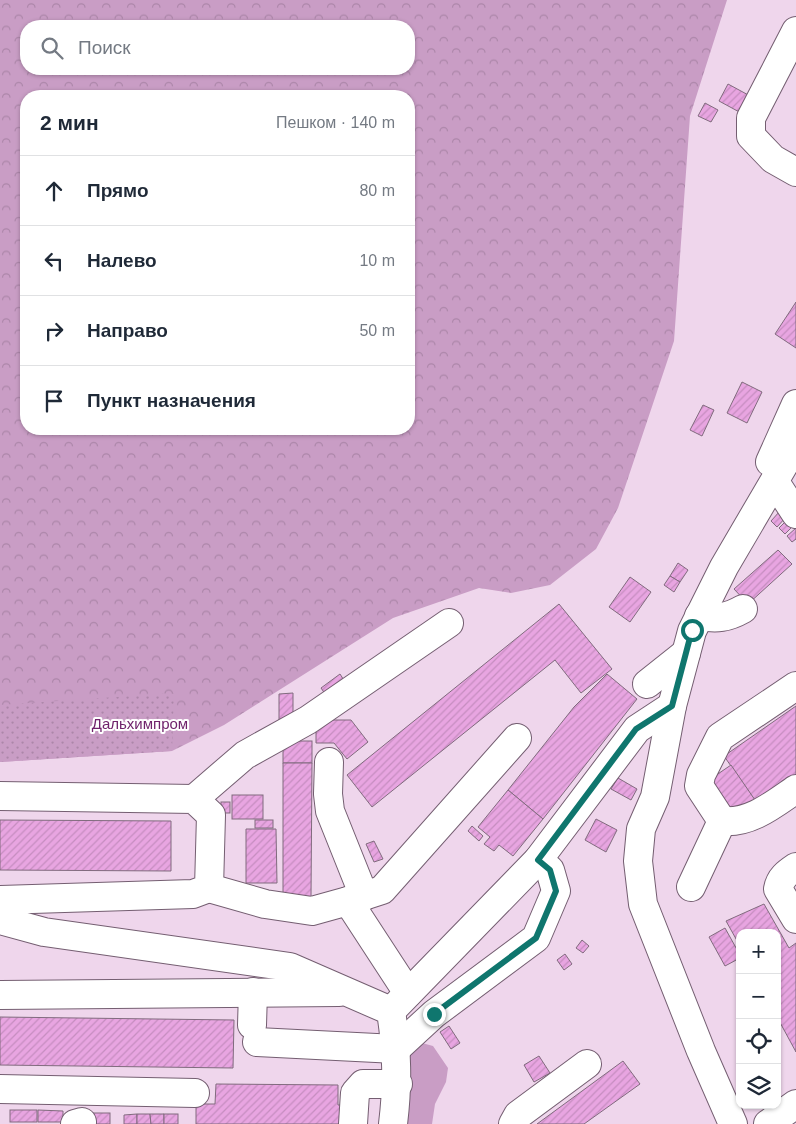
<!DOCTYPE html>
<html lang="ru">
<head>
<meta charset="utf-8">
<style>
  body { margin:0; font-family:Helvetica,sans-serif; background:#f2f2f3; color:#1f2937 }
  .controls { position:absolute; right:15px; bottom:15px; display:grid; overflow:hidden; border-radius:10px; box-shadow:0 1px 4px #0004 }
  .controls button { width:45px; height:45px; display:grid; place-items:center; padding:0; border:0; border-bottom:1px solid #e0e1e3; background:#fff; color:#1f2937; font:25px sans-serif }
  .stop { position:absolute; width:15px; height:15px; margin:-11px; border:4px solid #0f766e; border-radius:50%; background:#fff }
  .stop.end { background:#0f766e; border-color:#fff; box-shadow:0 1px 5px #0008 }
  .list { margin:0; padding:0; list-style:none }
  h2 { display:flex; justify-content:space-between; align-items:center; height:65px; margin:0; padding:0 20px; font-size:21px }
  h2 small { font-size:16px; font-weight:400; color:#747a83 }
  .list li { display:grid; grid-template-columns:32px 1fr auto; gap:15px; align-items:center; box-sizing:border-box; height:70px; padding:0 20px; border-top:1px solid #e0e1e3 }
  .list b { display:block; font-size:19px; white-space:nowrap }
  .list em { font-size:16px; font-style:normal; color:#747a83 }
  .icon { flex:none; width:28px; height:28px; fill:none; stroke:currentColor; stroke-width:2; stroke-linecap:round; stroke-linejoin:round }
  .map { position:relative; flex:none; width:796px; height:1124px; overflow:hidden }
  .search { position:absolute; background:#fff; box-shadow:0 1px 4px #0004; left:20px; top:20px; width:395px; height:55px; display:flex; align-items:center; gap:12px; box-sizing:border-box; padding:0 18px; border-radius:20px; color:#747a83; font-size:19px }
  .panel { position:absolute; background:#fff; box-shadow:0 1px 4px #0004; left:20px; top:90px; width:395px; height:345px; border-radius:20px }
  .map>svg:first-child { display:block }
  .green { fill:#c99dc5 }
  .forest { fill:url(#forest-crowns); fill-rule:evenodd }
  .park { fill:url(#park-dots) }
  .building { fill:url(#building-hatch); stroke:#816b7e }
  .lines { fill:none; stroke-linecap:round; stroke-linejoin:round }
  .minor-casing { stroke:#745e71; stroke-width:30 }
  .minor { stroke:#fff; stroke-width:28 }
  .route { stroke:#0f766e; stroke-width:6 }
  .labels { text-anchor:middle; stroke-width:4; stroke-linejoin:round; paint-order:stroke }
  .park-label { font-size:15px; fill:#70236c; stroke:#fff }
</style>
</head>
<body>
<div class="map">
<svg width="796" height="1124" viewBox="0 0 796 1124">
  <defs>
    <pattern id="forest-crowns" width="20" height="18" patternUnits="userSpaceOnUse" patternTransform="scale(1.25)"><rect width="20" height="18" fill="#c99dc5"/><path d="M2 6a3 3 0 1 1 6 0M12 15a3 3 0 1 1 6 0" fill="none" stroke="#ac86a9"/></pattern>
    <pattern id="park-dots" width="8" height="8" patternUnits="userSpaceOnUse" patternTransform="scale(1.25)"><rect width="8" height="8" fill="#c99dc5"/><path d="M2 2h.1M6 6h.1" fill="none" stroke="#ac86a9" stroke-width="1.8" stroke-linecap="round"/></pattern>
    <pattern id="building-hatch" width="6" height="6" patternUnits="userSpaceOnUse" patternTransform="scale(1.25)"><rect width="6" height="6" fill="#e8a5e1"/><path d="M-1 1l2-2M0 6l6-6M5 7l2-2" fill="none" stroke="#c68dc0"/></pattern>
  </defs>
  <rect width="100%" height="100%" fill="#efd6ec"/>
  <!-- green -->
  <path class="green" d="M422 1043 433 1046 448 1068 446 1082 435 1104 432 1124H406L403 1061Z"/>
  <!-- forest -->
  <path class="forest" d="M0 0H727L690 116 674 341 618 508 596 549 550 585 511 593 479 588 393 618 224 725 172 751 0 762ZM26 26H409V69H26ZM26 96H409V429H26Z"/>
  <!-- park -->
  <path class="park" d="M174 693 172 751 0 762V705Z"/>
  <!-- building -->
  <g class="building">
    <path d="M728 84 752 97 743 114 719 101Z"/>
    <path d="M705 103 718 110 711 122 698 116Z"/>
    <path d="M796 302V348L775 334Z"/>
    <path d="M742 382 762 392 747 423 727 413Z"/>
    <path d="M703 405 714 410 702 436 690 430Z"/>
    <path d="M780 511 786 517 777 527 771 521Z"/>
    <path d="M789 518 795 524 785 534 779 528Z"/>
    <path d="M796 528V539L792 542 787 536Z"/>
    <path d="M778 550 792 564 748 604 734 589Z"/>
    <path d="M678 563 688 570 680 582 670 576Z"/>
    <path d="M670 576 680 582 674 592 664 585Z"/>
    <path d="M630 577 651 592 630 622 609 607Z"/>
    <path d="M559 604 612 669 581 693 555 660 372 807 347 775Z"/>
    <path d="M340 674 347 685 328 698 321 688Z"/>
    <path d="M607 674 637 699 543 819 508 790 574 707Z"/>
    <path d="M293 693V719L279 720V694Z"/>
    <path d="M796 706V779L758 805 724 756Z"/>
    <path d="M316 720H351L368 742 347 759 334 743H316Z"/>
    <rect x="283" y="741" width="29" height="22"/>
    <path d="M283 763H312L311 897H283Z"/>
    <path d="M731 765 755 800 731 817 706 782Z"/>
    <path d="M618 778 637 789 631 800 611 789Z"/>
    <path d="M508 790 543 819 513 856 499 845 494 851 484 844 490 837 478 827Z"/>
    <rect x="232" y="795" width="31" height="24"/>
    <rect x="221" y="802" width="9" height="11"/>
    <path d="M596 819 617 830 606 852 585 840Z"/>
    <path d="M0 820 171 821V871L0 870Z"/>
    <rect x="255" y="820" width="18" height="8"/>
    <path d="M472 826 483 836 479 841 468 831Z"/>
    <path d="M246 829H276L277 883H246Z"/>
    <path d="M374 841 383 859 374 862 366 844Z"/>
    <path d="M764 904 789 948 796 943V1052L777 1017V933H740V946L726 921Z"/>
    <path d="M725 928 740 955V958L725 966 709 937Z"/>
    <path d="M582 940 589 946 583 953 576 948Z"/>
    <path d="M565 954 572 964 564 970 557 960Z"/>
    <path d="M0 1017 234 1020 233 1068 0 1065Z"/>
    <path d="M449 1026 460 1043 451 1049 440 1032Z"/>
    <path d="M539 1056 550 1073 534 1082 524 1065Z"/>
    <path d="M623 1061 640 1084 584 1124H537Z"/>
    <path d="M216 1084 338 1085V1105H346L341 1124H196V1104H215Z"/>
    <rect x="10" y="1110" width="27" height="12"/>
    <path d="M38 1110 63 1111V1122H38Z"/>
    <rect x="86" y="1113" width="24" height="11"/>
    <path d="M137 1114V1124H124V1115Z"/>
    <path d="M137 1114H150L151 1124H137Z"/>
    <path d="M150 1114H164V1124H151Z"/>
    <rect x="164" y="1114" width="14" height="10"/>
  </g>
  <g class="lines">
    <defs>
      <g id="minor">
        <path d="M796 31 751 118V136L773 159 796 172"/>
        <path d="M770 462 796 404"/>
        <path d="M775 482 796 514"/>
        <path d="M699 616C717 619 727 618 743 609"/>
        <path d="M647 684 686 653"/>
        <path d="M796 686 720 737 701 775 699 786 722 821C750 824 774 804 796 789"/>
        <path d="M329 762 328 794 330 811 364 896"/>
        <path d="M0 796 194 799 211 815 209 888 193 894 0 900"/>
        <path d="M194 799 245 755 308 720 449 623"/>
        <path d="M796 867C787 873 780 878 778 889L796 919"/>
        <path d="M691 887 722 821"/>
        <path d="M209 888 265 904 312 911 348 901"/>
        <path d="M0 920 44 932 290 967 391 1011C397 1051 398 1083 393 1124"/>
        <path d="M408 993 348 901 382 890 517 738"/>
        <path d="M0 995 339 992"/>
        <path d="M391 1011 538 860 637 729 672 706"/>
        <path d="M252 1025 253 992"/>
        <path d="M257 1042 396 1049 434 1014 536 938 556 891 550 870 538 860"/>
        <path d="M0 1089 195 1093"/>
        <path d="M75 1124 82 1122"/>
        <path d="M353 1124 355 1093 363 1084H398"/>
        <path d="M513 1124 518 1115 587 1064"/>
        <path d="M733 1124 701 1051 643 904 638 861 641 829 655 797 672 706 692 631 724 567 796 444"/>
        <path d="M768 1124 796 1104"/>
      </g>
    </defs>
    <!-- minor casing -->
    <use href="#minor" class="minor-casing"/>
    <!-- minor -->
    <use href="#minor" class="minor"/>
  </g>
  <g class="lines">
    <!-- route -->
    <path class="route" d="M434 1014 536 938 556 891 550 870 538 860 636 729 672 706 692 630"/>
  </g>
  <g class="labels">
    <!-- park labels -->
    <g class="park-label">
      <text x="140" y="729">Дальхимпром</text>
    </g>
  </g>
</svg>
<div class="controls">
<button>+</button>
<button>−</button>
<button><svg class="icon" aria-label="locate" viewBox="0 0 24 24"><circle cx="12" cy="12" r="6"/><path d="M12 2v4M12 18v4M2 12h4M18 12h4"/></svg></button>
<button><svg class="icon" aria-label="layers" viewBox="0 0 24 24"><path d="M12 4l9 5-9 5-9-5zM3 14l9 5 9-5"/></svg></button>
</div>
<div class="stop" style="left:692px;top:630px"></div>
<div class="stop end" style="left:434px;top:1014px"></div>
<div class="search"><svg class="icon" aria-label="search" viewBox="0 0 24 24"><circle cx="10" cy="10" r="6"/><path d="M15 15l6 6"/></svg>Поиск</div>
<section class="panel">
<h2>2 мин<small>Пешком · 140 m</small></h2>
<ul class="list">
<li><svg class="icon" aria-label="ahead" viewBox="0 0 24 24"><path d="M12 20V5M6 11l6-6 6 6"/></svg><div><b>Прямо</b></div><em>80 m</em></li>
<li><svg class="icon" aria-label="left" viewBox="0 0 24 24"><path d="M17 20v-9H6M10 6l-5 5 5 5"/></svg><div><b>Налево</b></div><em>10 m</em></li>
<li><svg class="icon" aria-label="right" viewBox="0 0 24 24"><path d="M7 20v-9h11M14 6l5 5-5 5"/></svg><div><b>Направо</b></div><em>50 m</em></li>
<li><svg class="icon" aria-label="arrive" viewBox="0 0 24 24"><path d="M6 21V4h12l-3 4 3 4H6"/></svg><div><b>Пункт назначения</b></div></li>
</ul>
</section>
</div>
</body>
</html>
